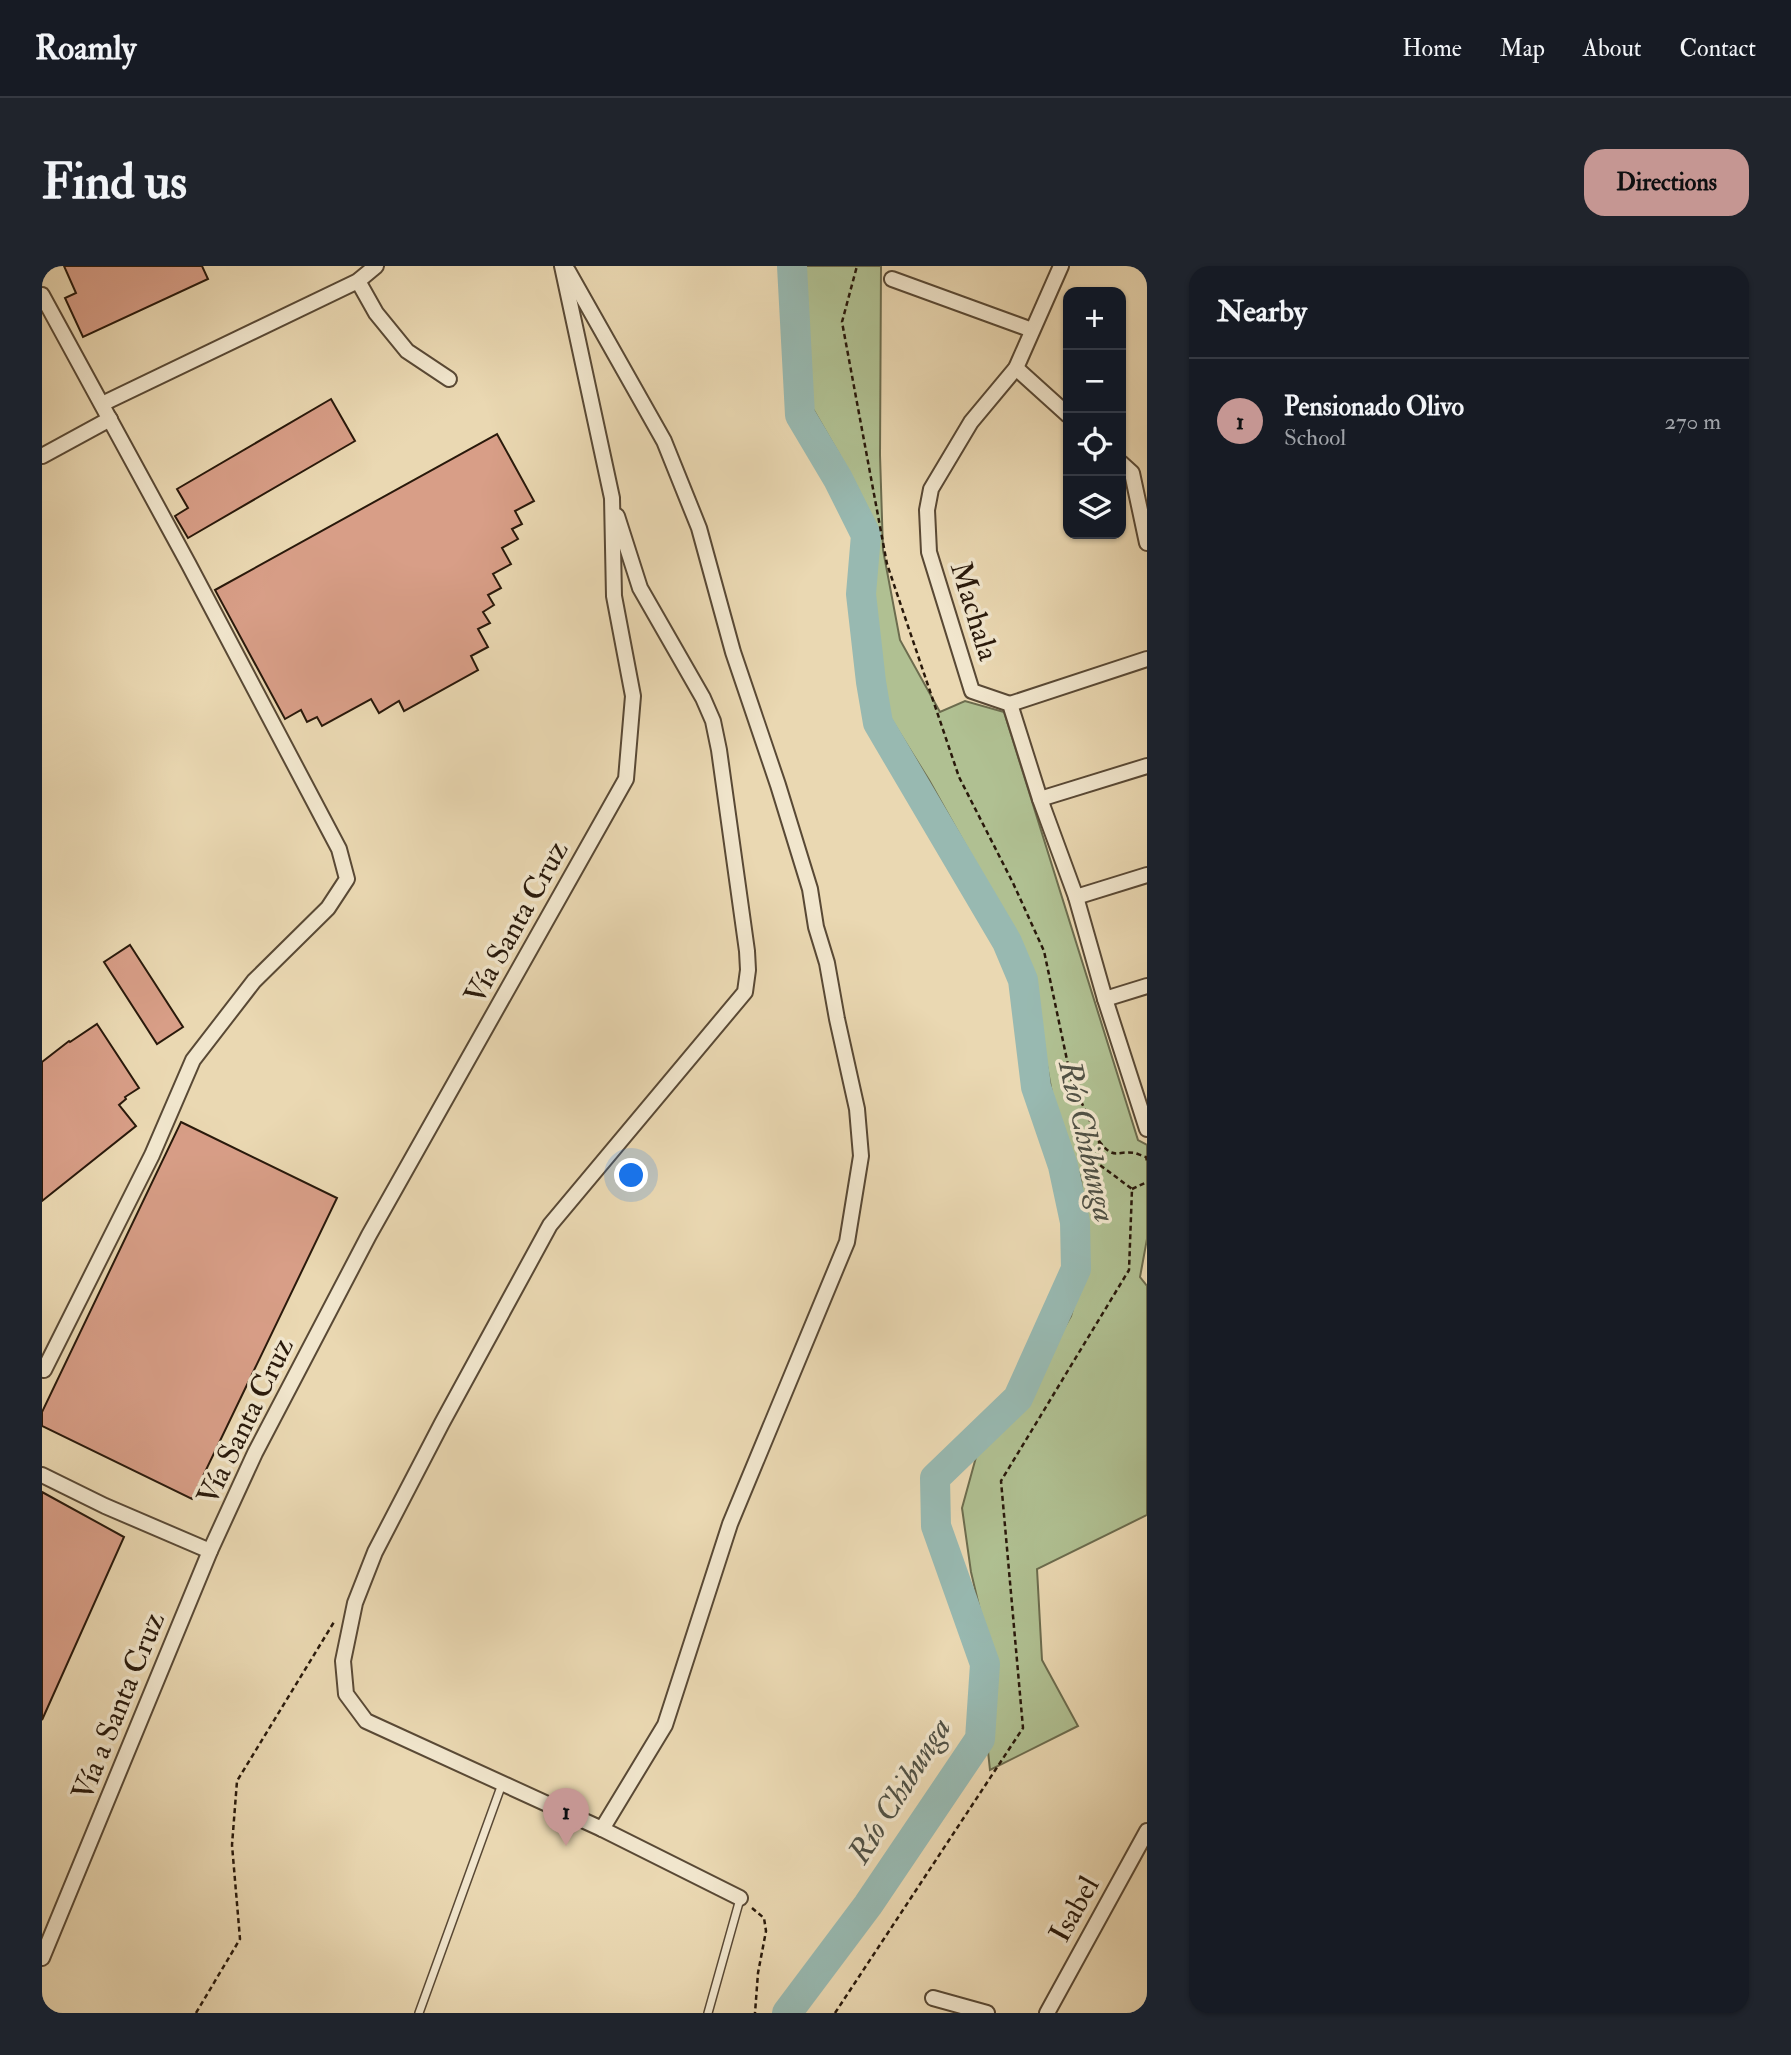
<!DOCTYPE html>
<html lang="en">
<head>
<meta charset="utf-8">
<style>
  body { margin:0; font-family:"IM FELL Double Pica",serif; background:#20242c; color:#f1f3f6 }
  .controls { position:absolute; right:21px; top:21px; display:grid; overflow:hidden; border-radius:14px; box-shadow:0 2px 5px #0004 }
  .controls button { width:63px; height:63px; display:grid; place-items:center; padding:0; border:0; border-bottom:2px solid #363941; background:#171b24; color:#f1f3f6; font:35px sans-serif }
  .you { position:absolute; left:590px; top:910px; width:24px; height:24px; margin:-18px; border:5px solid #fff; border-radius:50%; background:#1a73e8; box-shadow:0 0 0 10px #1a73e833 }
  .badge { display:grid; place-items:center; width:46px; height:46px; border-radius:50%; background:#c59692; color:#111; font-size:23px; font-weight:700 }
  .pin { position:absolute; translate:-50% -58px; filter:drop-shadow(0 2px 4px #0008) }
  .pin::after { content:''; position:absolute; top:37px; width:24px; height:21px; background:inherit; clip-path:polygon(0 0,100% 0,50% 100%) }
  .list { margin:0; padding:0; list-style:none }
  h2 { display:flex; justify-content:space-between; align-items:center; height:91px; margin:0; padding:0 28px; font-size:30px }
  h2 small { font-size:23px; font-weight:400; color:#9ea1a6 }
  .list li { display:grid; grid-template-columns:46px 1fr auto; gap:21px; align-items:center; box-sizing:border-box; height:126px; padding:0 28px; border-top:2px solid #363941 }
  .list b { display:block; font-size:26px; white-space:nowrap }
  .list p { margin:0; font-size:23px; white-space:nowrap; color:#9ea1a6 }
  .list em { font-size:23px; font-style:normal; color:#9ea1a6 }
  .icon { flex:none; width:38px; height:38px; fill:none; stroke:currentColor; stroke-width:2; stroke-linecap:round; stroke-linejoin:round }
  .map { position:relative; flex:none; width:1105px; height:1747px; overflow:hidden; border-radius:21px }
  header { display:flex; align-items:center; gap:42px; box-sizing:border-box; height:98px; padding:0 35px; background:#171b24; border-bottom:2px solid #363941 }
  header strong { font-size:33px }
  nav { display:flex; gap:38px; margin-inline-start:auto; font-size:24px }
  .intro { display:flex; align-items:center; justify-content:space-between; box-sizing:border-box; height:168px; padding:0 42px }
  h1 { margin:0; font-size:49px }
  .button { padding:18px 32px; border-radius:21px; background:#c59692; color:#111; font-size:24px; font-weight:700 }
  main { display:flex; gap:42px; padding:0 42px }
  aside { flex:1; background:#171b24; border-radius:21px; box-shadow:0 2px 5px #0004 }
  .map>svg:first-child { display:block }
  .park { fill:#b0c092; stroke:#6c6c4e; stroke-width:2 }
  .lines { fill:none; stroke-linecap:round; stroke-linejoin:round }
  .river { stroke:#98b9b1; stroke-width:30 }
  .building { fill:#d89e87; stroke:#29190b; stroke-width:2 }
  .lane-casing { stroke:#594935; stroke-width:10 }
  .street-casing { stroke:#594935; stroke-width:18 }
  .path { stroke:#29190b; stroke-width:2.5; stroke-dasharray:5 3.5; stroke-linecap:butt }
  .lane { stroke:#f1e6cd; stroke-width:7 }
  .street { stroke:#f1e6cd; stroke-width:14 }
  .labels { text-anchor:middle; stroke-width:7; stroke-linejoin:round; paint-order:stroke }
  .street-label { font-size:30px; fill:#29190b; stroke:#f1e6cd }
  .water-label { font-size:32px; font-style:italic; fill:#505145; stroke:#f1e6cd }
</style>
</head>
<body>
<header>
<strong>Roamly</strong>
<nav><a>Home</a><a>Map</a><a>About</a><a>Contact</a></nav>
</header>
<div class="intro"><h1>Find us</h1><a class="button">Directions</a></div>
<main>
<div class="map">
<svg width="1105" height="1747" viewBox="0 0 1105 1747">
  <rect width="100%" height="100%" fill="#ead8b2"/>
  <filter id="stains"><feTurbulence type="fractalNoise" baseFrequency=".00286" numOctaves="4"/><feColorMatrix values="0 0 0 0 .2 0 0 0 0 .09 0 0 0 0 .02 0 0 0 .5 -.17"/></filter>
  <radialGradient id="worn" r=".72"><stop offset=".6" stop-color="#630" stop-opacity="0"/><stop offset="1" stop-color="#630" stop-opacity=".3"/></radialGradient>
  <!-- park -->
  <path class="park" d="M760 0H839L838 189 841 284 858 374 898 446 923 435 962 446 1096 874 1105 879V973L1098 1011 1105 1020V1249L995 1303 1000 1394 1036 1460 948 1504 944 1466 951 1423 942 1361 929 1306 920 1242 936 1184 993 1113 1029 1050 1045 991 1039 913 1012 838 993 734 970 662 887 514 839 437 833 361 816 234 798 190 767 136Z"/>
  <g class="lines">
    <!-- river -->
    <path class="river" d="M745 1747 826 1639 938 1473 943 1398 894 1260 893 1212 976 1132 1034 1003 1033 956 1021 900 994 821 981 714 965 676 836 457 829 416 819 328 824 269 796 213 758 149 750 0"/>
  </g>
  <!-- building -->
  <g class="building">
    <path d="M22 0H160L166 13 41 71 23 32 34 27Z"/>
    <path d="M289 133 313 175 146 272 133 250 146 242 135 223Z"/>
    <path d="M455 168 492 235 473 245 480 258 470 263 476 273 460 282 469 298 451 308 459 322 446 329 452 339 441 346 448 357 436 363 446 381 429 390 436 404 362 445 357 435 337 447 329 433 280 460 275 451 265 456 259 444 243 453 173 324Z"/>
    <path d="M88 679 141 761 115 778 62 696Z"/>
    <path d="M55 758 97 822 83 831 84 833 77 839 94 860 0 935V796L27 775 28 776Z"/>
    <path d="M139 856 295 932 150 1233 0 1160V1146Z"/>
    <path d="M0 1226 82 1271 0 1454Z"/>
  </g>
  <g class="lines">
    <defs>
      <g id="lane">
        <path d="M377 1747 460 1518"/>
        <path d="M666 1747 698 1633"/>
      </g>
      <g id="street">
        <path d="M1019 0 974 102 929 156 889 223 885 244 887 286 930 425 968 438 998 533 1034 631 1063 733 1105 863"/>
        <path d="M526 5 622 175 657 262 691 386 736 519 768 623 774 661 785 697 795 753 815 843 819 890 805 976 688 1258 623 1459 560 1563"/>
        <path d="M850 13 990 64"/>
        <path d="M316 15 334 47 365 85 407 113"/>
        <path d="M0 29 146 297 297 583 305 613 286 642 212 715 151 794 110 889 2 1104"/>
        <path d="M974 102 1026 149"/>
        <path d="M60 138 316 15 334 0"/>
        <path d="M0 190 68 153"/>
        <path d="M1079 197 1090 207 1105 277"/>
        <path d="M575 250 598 322 661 432 671 455 677 484 705 685 706 704 703 726 508 959 400 1157 333 1286 313 1337 301 1395 304 1428 324 1455 560 1563 698 1632"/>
        <path d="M968 438 1105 393"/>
        <path d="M998 533 1105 500"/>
        <path d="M1034 631 1105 609"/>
        <path d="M1063 733 1105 720"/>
        <path d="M0 1209 63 1240 168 1285"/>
        <path d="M0 1692 168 1285 213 1187 327 969 584 513 591 430 572 330 570 232 520 0"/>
        <path d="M891 1732 945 1747"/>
        <path d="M1005 1747 1105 1565"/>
      </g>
    </defs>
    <!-- lane casing -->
    <use href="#lane" class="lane-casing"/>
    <!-- street casing -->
    <use href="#street" class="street-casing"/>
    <!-- path -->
    <g class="path">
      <path d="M1057 875C1072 895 1075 884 1093 887 1096 888 1100 890 1104 891L1105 895"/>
      <path d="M1090 923 1105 916"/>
      <path d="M710 1642 722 1652 724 1665 716 1707 713 1747"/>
      <path d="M154 1747 198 1673 190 1579 195 1515 292 1356"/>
      <path d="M793 1747 981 1462 959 1215 1087 1004 1090 923 1058 899 1057 875 1029 813 1002 685 971 617 917 511 845 298 800 56 815 0"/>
    </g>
    <!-- lane -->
    <use href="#lane" class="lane"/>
    <!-- street -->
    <use href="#street" class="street"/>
  </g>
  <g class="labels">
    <!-- street labels -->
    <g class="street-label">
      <text transform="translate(933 345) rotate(73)" y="10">Machala</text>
      <text transform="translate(474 656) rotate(-61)" y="10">Vía Santa Cruz</text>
      <text transform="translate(203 1155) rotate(-64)" y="10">Vía Santa Cruz</text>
      <text transform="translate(76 1440) rotate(-68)" y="10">Vía a Santa Cruz</text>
      <text transform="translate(1032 1643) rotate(-61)" y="10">Isabel</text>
    </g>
    <!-- water labels -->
    <g class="water-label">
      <text transform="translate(1046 875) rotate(77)" y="11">Río Chibunga</text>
      <text transform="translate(857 1524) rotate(-58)" y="11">Río Chibunga</text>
    </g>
  </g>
  <rect width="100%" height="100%" filter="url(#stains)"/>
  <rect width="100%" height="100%" fill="url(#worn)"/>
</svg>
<div class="controls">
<button>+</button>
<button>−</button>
<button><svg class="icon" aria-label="locate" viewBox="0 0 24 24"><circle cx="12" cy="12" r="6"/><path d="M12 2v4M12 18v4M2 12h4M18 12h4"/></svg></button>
<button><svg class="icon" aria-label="layers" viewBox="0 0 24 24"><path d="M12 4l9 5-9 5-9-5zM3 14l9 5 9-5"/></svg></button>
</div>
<div class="you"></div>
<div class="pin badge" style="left:524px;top:1580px">1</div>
</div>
<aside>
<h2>Nearby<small></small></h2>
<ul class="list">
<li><span class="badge">1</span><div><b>Pensionado Olivo</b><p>School</p></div><em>270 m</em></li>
</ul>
</aside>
</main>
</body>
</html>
